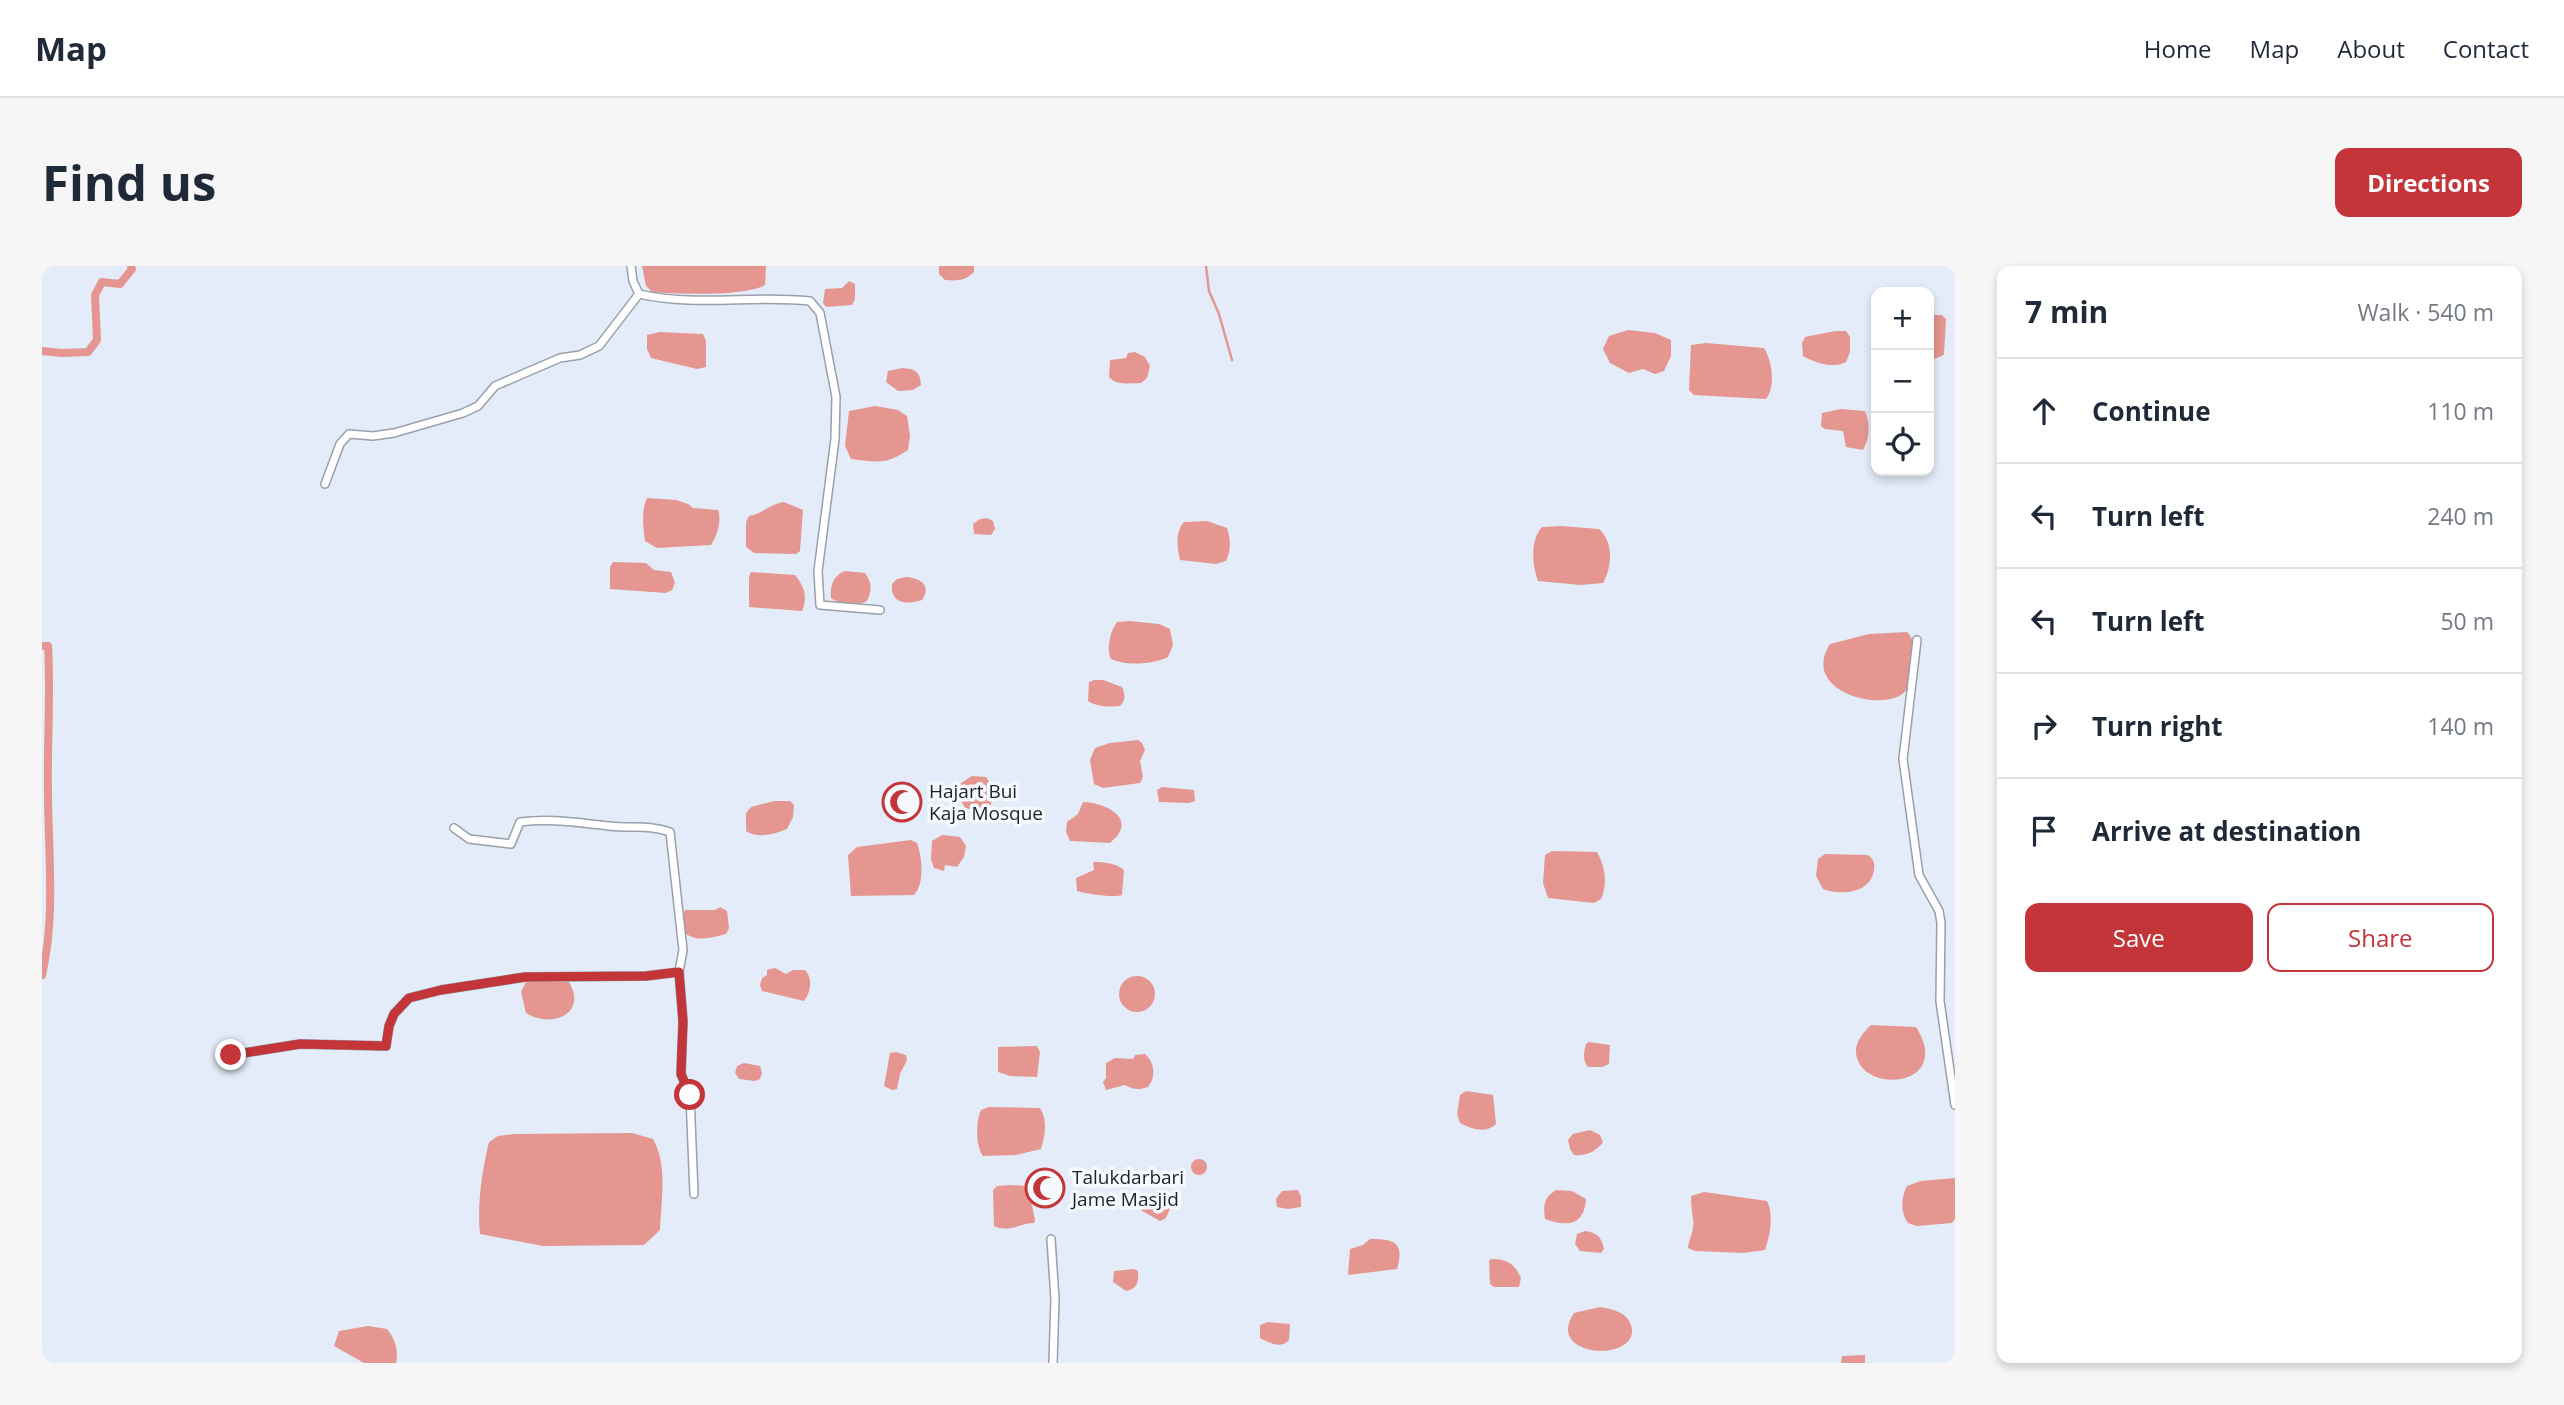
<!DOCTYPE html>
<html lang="en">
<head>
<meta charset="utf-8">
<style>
  body { margin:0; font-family:"Open Sans",sans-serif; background:#f6f6f7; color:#1f2937 }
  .controls { position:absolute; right:21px; top:21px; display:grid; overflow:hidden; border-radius:14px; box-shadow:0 4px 10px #0003 }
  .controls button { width:63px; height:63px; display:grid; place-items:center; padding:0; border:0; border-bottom:2px solid #e0e1e3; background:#fff; color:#1f2937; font:35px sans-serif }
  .stop { position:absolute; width:21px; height:21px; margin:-16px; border:5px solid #c43539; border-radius:50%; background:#fff }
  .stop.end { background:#c43539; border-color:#fff; box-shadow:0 2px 7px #0008 }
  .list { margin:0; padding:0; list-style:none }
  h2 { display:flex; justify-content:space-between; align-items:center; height:91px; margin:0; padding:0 28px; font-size:30px }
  h2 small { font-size:23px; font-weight:400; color:#747a83 }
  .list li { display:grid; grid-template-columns:46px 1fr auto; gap:21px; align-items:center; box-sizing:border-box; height:105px; padding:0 28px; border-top:2px solid #e0e1e3 }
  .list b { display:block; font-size:26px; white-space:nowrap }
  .list em { font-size:23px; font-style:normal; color:#747a83 }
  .actions { display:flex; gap:14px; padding:21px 28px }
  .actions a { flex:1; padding:16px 0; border:2px solid #c43539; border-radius:14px; text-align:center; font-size:24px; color:#c43539 }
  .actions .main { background:#c43539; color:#fff }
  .icon { flex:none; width:38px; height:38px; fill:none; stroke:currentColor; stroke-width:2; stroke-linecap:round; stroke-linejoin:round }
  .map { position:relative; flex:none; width:1913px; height:1097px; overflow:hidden; border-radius:14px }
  header { display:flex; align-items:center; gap:42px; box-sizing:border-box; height:98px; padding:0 35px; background:#fff; border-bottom:2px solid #e0e1e3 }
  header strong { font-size:33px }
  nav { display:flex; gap:38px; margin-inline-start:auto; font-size:24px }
  .intro { display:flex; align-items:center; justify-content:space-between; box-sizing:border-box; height:168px; padding:0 42px }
  h1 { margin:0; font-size:49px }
  .button { padding:18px 32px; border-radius:14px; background:#c43539; color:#fff; font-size:24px; font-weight:700 }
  main { display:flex; gap:42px; padding:0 42px }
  aside { flex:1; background:#fff; border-radius:14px; box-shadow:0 4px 10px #0003 }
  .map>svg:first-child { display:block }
  .water { fill:#e59690 }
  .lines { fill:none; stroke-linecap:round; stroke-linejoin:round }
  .stream { stroke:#e59690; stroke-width:2.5 }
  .canal { stroke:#e59690; stroke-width:8 }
  .minor-casing { stroke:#97a0ab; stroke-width:10 }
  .minor { stroke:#fff; stroke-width:7 }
  .route { stroke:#c43539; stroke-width:9 }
  .labels { text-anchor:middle; stroke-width:7; stroke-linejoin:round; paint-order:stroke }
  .poi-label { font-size:19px; fill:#1e2125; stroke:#f5f9fe; text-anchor:start }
</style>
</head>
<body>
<header>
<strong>Map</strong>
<nav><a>Home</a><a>Map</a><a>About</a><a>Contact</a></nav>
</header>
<div class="intro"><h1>Find us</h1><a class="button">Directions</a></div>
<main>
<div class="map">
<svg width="1913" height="1097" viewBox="0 0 1913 1097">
  <rect width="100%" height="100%" fill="#e3ecf8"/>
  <!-- water -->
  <g class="water">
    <path d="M600 0H724L723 19C703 31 635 28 610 26L604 20Z"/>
    <path d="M897 0H932V6C923 15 915 15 903 14L897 8Z"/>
    <path d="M807 15 813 18V33L810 39 784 41 781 37 783 23 800 22Z"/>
    <path d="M1887 49H1900L1904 53 1902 89 1887 95Z"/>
    <path d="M1586 64 1613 67 1629 74V90L1622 105 1613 108 1601 103 1587 107 1568 97 1561 83 1567 70Z"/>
    <path d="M1793 65H1804L1808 71V86L1804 96C1790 103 1774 97 1761 90L1760 77 1763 71Z"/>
    <path d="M618 66 661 68 664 75V101L655 103 609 92 605 83V69Z"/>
    <path d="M1664 77 1722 82C1730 95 1734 120 1724 133L1652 129 1647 124 1649 79Z"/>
    <path d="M1093 86 1103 91 1108 100 1105 112 1099 117C1087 117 1075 120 1067 111L1068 94 1084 92 1086 87Z"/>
    <path d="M860 102C873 103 878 105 879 119L871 124 856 125 844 116 846 105Z"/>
    <path d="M833 140 856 144 865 150 868 170 866 184C844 199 835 196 809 193L803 180 807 145Z"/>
    <path d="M1799 143 1823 145C1828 156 1828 173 1821 184L1804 181 1801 165 1783 163 1779 160 1780 147Z"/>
    <path d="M605 232 634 234 646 238 651 242 676 244C680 254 675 270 669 279L615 282 603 275C601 261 599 245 605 232Z"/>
    <path d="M742 236 761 244 758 285 754 288 712 287 704 281V256L707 250C721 248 727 238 742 236Z"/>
    <path d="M938 253 945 252 951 255 953 263 949 269 932 268 931 258Z"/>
    <path d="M1165 255 1185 262C1189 274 1189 284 1184 295L1174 298 1138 294C1135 281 1133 266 1142 256Z"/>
    <path d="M1519 260 1557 263C1572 276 1570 301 1561 317L1539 319 1496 315C1490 299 1488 274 1500 261Z"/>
    <path d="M571 296 604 297 612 304 629 306 633 317 630 324 624 327 568 323V301Z"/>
    <path d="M803 305 823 307C830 317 830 324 825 335 814 341 799 339 789 332 788 319 791 310 803 305Z"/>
    <path d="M709 306 753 309C762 320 766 331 760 345L707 341V311Z"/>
    <path d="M864 311C878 312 890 319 880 334 865 339 848 338 850 318L855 313Z"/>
    <path d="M1088 355 1117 358 1128 363 1131 379 1126 391C1113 398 1082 401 1068 392 1065 380 1068 365 1075 356Z"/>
    <path d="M1865 366C1874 374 1871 385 1870 396 1869 404 1869 416 1865 423 1849 449 1756 428 1788 378L1827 368Z"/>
    <path d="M1052 414H1061L1080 421C1083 428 1084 434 1078 440 1067 441 1055 441 1046 435L1047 416Z"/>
    <path d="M1096 474 1100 477 1103 484 1098 495 1101 511 1098 517 1061 522 1052 518 1048 494 1053 482 1068 477Z"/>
    <path d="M930 510 944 511C952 522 952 528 948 541L940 546 923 542 916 529 919 517Z"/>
    <path d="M1120 521 1152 524 1153 535 1147 537 1117 536 1115 524Z"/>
    <path d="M732 535H748L752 539 751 551 745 563C732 568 716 573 704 565V547L709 541Z"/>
    <path d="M1041 536C1066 537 1097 554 1068 577L1028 575 1024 566 1025 556 1036 548Z"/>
    <path d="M900 569 918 571 924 580 922 591 915 601 903 599 902 605 892 602 889 593 890 575Z"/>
    <path d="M869 574 875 577C880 591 883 617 872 629L809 630 806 589 815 581Z"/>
    <path d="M1510 585 1555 586C1563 600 1566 618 1559 633L1552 637 1506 632 1501 617 1503 589Z"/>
    <path d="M1783 588 1826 589C1831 593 1833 596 1832 604 1829 627 1799 630 1781 623L1774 610 1776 593Z"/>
    <path d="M1051 596C1062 596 1074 597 1082 604L1080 629C1072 632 1045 628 1035 625L1034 612 1052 604Z"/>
    <path d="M678 641 685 645 687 662 684 668C671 671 655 677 643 667L640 653 643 644H673Z"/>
    <path d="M728 703 733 702 744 708 751 704H763C771 712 769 726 762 735L720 725 718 719 720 712 725 709V704Z"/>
    <circle cx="1095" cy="728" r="18"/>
    <path d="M484 716H527C546 748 509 763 484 747L479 726Z"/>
    <path d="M1829 759 1874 761C1913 823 1816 829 1814 786 1813 777 1822 765 1829 759Z"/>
    <path d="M1547 776 1568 779 1567 798 1560 801H1546C1540 794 1542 786 1544 778Z"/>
    <path d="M995 780 998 786 995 811 968 810 956 806V781Z"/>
    <path d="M854 786 864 789 865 794 858 808 855 823 850 824 842 820 848 787Z"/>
    <path d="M1103 788C1113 797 1114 811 1106 821 1097 824 1091 824 1083 819L1064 824 1061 816 1064 812V797L1073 792 1091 793 1093 789Z"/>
    <path d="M702 797 718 800 720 807 718 813 713 815 697 813 693 807 695 800Z"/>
    <path d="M1424 825 1451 829 1454 858C1443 868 1430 863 1418 857L1415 848 1418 829Z"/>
    <path d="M947 841 998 842C1006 855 1003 869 999 883L974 889 941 890C933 879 934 855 939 844Z"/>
    <path d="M1548 864 1558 869 1561 876C1554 886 1544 890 1532 889L1528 883 1526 874 1531 868Z"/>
    <path d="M590 867 611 873C626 899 619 935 618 964L602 979 501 980 438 968C435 938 440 905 447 876L456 870 472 868Z"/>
    <circle cx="1157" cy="901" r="8"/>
    <path d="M1913 912V953L1910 957 1875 960 1866 957C1858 946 1859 932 1865 920L1879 915Z"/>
    <path d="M968 919 986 920 993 954 992 957C978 957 967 967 952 960L951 924 955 920Z"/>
    <path d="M1256 924 1259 931V941L1246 943 1235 941 1234 933 1240 925Z"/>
    <path d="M1514 924 1530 925 1544 933C1542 960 1525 961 1503 953 1501 938 1502 932 1514 924Z"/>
    <path d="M1114 926 1126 928C1131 936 1128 945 1123 953L1118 955 1100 945 1097 939 1102 930Z"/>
    <path d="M1662 926 1725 935C1732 949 1728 970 1723 984L1701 987 1653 985 1646 982C1647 972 1653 964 1651 953 1650 945 1649 939 1649 930Z"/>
    <path d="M1543 965C1556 967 1559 971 1562 983L1559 987 1538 985 1533 978 1535 968Z"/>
    <path d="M1328 973C1352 973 1363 976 1355 1003L1306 1009 1308 983 1321 979Z"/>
    <path d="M1449 993C1465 993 1472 997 1479 1012L1477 1021H1452L1448 1018 1447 995Z"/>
    <path d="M1092 1003 1096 1005C1097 1016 1095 1023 1084 1025L1071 1016 1072 1005Z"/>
    <path d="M1558 1041C1570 1043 1585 1046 1589 1059 1601 1097 1501 1093 1532 1047Z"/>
    <path d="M1226 1056 1248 1058 1247 1074C1239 1083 1228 1077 1218 1072V1059Z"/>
    <path d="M326 1060 345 1063C353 1073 357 1084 354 1097H322L292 1080 297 1065Z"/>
    <path d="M1823 1089V1097H1799L1800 1090Z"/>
  </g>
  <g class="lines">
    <!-- stream -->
    <path class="stream" d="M1164 0 1167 25 1177 48 1190 94"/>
    <!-- canal -->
    <g class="canal">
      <path d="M0 85 20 87 46 86 55 74 53 29 60 16 78 18 90 3 89 0"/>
      <path d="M0 380H6C9 428 5 476 6 525 6 586 14 649 0 709"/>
    </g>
    <defs>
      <g id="minor">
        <path d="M597 28C653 41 711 29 768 35L778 47 794 131 793 173 776 305 778 339 838 344"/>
        <path d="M283 218 298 178 307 168 331 170 352 167 421 147 436 140 453 120 518 92 538 89 557 80 597 28 591 15 589 0"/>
        <path d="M1875 374 1861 493 1877 609 1897 645 1899 657 1898 735 1913 839"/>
        <path d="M412 562 427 573 469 578 478 556C509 552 537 557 567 560 590 563 606 558 628 566L641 684 637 706 641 755 639 808 648 829 652 928"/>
        <path d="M189 789 258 778 344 780 347 760 352 748 367 732 399 724 483 711 604 710 637 706"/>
        <path d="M1009 973 1013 1033 1011 1097"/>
      </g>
    </defs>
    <!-- minor casing -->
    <use href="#minor" class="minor-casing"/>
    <!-- minor -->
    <use href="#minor" class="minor"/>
  </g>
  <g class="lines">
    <!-- route -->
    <path class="route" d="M189 789 258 778 344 780 347 760 352 748 367 732 399 724 483 711 604 710 637 706 641 755 639 808 648 829"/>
  </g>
  <!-- icons -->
  <defs>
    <symbol id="mosque-ring" viewBox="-11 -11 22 22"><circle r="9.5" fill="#f5f9fe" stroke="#c43539" stroke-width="1.5"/><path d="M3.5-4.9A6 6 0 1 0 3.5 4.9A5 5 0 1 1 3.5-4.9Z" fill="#c43539"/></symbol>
  </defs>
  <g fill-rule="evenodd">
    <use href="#mosque-ring" x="838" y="514" width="44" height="44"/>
    <use href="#mosque-ring" x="981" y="900" width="44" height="44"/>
  </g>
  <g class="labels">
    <!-- poi labels -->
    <g class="poi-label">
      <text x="887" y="532">Hajart Bui<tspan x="887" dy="22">Kaja Mosque</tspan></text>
      <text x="1030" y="918">Talukdarbari<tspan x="1030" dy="22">Jame Masjid</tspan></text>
    </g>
  </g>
</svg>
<div class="controls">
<button>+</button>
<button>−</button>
<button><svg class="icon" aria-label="locate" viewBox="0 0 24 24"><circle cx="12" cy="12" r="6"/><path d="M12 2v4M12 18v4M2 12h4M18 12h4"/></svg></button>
</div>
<div class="stop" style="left:648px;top:829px"></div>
<div class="stop end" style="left:189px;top:789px"></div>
</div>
<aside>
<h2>7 min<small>Walk · 540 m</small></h2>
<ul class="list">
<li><svg class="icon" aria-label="ahead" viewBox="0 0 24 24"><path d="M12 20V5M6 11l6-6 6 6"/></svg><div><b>Continue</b></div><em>110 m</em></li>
<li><svg class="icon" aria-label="left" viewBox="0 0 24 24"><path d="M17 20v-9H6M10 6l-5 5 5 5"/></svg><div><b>Turn left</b></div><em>240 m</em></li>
<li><svg class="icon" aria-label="left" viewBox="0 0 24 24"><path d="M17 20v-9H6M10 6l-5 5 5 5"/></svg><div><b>Turn left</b></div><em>50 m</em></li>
<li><svg class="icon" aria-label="right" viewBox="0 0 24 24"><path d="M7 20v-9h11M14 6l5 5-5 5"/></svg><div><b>Turn right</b></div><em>140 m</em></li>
<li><svg class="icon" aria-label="arrive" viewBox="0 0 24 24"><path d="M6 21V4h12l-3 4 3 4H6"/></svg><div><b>Arrive at destination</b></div></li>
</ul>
<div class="actions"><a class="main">Save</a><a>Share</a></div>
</aside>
</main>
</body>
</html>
